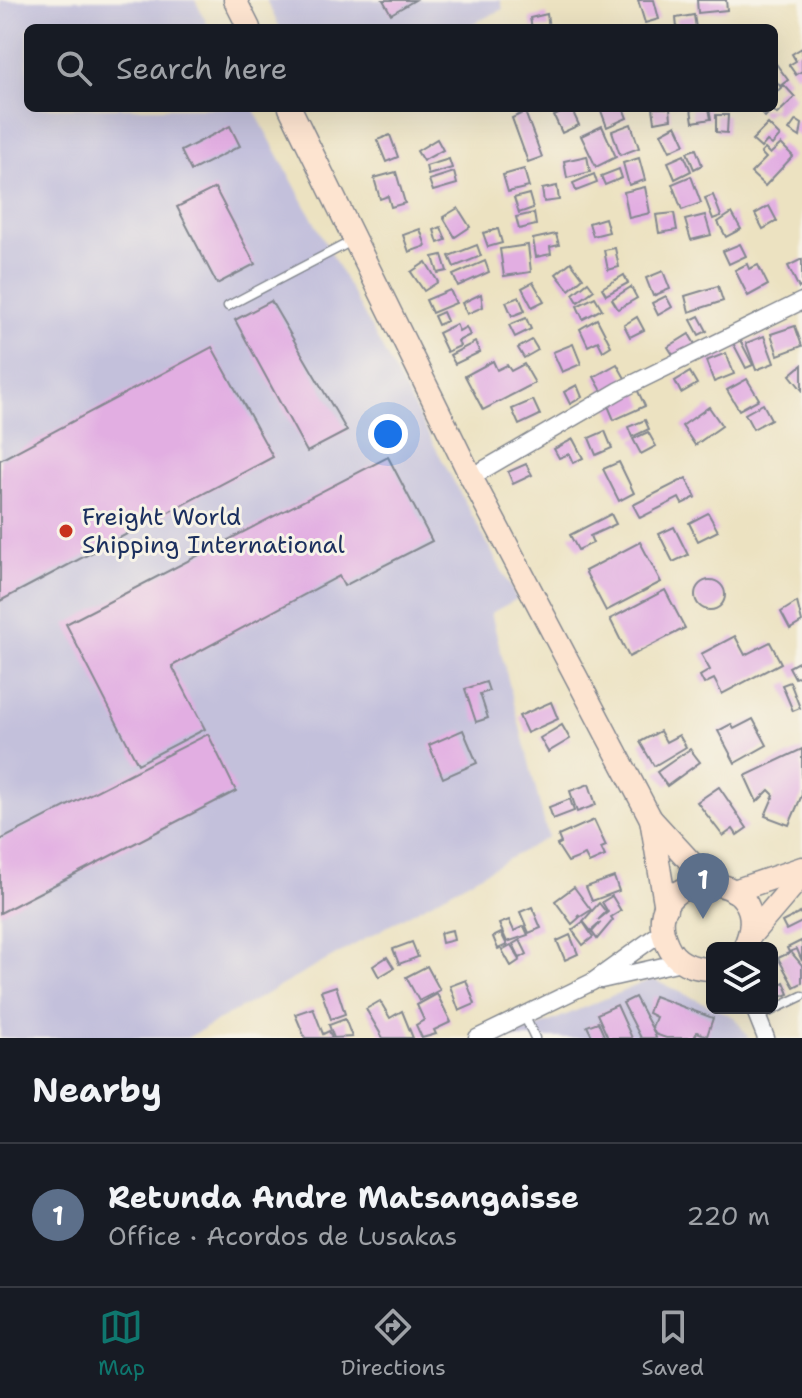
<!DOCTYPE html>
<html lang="en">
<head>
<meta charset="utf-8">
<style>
  body { margin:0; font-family:"Shantell Sans",sans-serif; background:#242831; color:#f1f3f6 }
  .controls { position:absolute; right:24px; bottom:24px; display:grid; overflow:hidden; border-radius:12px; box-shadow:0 8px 32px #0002 }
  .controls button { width:72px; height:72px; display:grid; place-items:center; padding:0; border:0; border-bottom:2px solid #363941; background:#171b24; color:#f1f3f6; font:40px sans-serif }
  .you { position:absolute; left:388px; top:434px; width:28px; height:28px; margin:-20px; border:6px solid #fff; border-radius:50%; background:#1a73e8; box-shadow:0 0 0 12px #1a73e833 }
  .badge { display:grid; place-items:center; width:52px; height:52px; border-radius:50%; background:#0f766e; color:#fff; font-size:26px; font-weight:700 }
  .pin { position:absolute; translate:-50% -66px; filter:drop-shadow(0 2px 4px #0008) }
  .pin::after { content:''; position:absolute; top:42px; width:28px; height:24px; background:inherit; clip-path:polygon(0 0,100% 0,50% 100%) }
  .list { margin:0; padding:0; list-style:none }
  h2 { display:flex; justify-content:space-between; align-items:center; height:104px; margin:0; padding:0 32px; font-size:34px }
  h2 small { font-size:26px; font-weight:400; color:#9ea1a6 }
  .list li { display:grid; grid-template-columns:52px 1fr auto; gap:24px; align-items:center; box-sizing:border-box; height:144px; padding:0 32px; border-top:2px solid #363941 }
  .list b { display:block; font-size:30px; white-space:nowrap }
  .list p { margin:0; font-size:26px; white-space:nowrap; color:#9ea1a6 }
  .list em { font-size:26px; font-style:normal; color:#9ea1a6 }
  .icon { flex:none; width:44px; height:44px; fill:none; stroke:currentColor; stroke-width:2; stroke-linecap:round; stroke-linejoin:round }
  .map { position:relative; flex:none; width:802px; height:1038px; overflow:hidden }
  .search { position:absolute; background:#171b24; box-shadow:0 8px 32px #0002; left:24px; right:24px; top:24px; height:88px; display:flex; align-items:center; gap:20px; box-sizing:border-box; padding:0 28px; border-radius:12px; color:#9ea1a6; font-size:30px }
  .sheet { height:248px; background:#171b24 }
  nav { display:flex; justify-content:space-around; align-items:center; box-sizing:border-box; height:112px; border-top:2px solid #363941; background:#171b24; font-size:22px; color:#9ea1a6 }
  nav a { display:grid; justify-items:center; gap:4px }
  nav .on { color:#0f766e }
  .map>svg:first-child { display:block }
  .industrial { fill:#c3c0db }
  .building { fill:#e2aee2 }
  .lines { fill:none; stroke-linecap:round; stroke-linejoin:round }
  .service-casing { stroke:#848890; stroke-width:11 }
  .minor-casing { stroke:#848890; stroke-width:19 }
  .secondary-casing { stroke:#848890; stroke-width:25 }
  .service { stroke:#fff; stroke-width:8 }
  .minor { stroke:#fff; stroke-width:16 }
  .secondary { stroke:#fde4d0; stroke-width:22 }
  .poi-dot { fill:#c8321e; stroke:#f7f3e8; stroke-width:3 }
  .labels { text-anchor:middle; stroke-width:6; stroke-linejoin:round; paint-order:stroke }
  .poi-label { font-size:24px; fill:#1b2f5e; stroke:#f7f3e8; text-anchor:start }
</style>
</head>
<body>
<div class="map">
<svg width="802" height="1038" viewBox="0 0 802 1038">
  <rect width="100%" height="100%" fill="#f7f3e8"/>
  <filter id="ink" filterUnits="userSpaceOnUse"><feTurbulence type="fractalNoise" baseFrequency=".0125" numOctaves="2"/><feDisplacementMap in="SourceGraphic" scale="16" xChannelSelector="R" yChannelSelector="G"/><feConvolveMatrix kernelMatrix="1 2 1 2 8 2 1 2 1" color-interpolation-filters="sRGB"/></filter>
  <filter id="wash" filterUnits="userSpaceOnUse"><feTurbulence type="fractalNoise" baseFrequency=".006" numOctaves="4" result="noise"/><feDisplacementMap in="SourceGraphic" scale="32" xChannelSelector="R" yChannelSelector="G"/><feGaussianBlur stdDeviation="1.8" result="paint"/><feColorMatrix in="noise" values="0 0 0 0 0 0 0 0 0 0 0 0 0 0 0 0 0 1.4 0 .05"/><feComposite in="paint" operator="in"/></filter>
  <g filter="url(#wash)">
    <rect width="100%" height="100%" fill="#ece2c1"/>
    <!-- industrial -->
    <g class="industrial">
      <path d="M0 0H195L209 28H28V108H253L517 599 491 613 548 837 187 1038H0Z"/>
      <path d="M266 0H500L503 9 464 28H280Z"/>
      <path d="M652 979 734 1017 749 1038H511Z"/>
    </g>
    <g id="blocks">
      <!-- building -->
      <g class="building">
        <path d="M383 0H415L391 14Z"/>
        <path d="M638 0H654L659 19 645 23Z"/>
        <path d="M697 0H726L727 10 698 13Z"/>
        <path d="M547 14 549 28H532L530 18Z"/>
        <path d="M694 15 696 28H677L676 18Z"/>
        <path d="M802 48V71L796 75 789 65 796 61 792 54Z"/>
        <path d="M774 61 788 80 780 86 774 78Z"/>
        <path d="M784 85 795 97 777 114 772 109 765 117 759 110 774 108V94Z"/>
        <path d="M571 108 579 125 562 133 554 116Z"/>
        <path d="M600 108H623L627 118 607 127Z"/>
        <path d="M653 108H670L671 119 655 122Z"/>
        <path d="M709 108 711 119 693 122 691 109Z"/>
        <path d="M525 112 542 157 528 162 512 118Z"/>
        <path d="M716 115H728L727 133 716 132Z"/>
        <path d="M796 120 802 124 800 137 789 130Z"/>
        <path d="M631 124 639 148 620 155 612 131Z"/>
        <path d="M768 124 780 136 772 145 767 141 761 148 752 140Z"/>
        <path d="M676 125 685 144 670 151 661 133Z"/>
        <path d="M230 126 240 146 191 171 181 151Z"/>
        <path d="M602 126 616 157 596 167 581 136Z"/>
        <path d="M390 135 398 157 386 162 377 140Z"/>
        <path d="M437 139 443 150 423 161 417 151Z"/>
        <path d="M781 144 793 156 765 186 751 173 766 158 761 153 765 149 770 154Z"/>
        <path d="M696 149 702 165 694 169 687 152Z"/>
        <path d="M684 155 691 171 675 179 668 162Z"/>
        <path d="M587 156 590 172 567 178 564 161Z"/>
        <path d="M639 158 645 180 629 185 623 163Z"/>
        <path d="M449 159 452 168 428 175 426 166Z"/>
        <path d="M524 169 529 187 508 192 503 175Z"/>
        <path d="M619 169 622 178 605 185 601 176Z"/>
        <path d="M396 172 405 203 391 207 388 196 380 199 374 178Z"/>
        <path d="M454 172 457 184 433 191 429 180Z"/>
        <path d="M594 174 597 183 576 191 573 183Z"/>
        <path d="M691 176 701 203 682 210 672 184Z"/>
        <path d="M557 186 559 200 544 202 542 189Z"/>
        <path d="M645 187 650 213 629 218 624 192Z"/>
        <path d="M215 188 255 264 217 284 177 207Z"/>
        <path d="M529 194 533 208 519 213 514 198Z"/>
        <path d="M713 195 721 216 713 219 705 198Z"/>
        <path d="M769 206 777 221 763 229 755 214Z"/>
        <path d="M458 208 470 227 455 237 443 217Z"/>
        <path d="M534 213 536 225 519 229 516 217Z"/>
        <path d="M674 213 677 230 659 233 656 215Z"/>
        <path d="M732 213 741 229 726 237 718 222Z"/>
        <path d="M705 215 711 235 691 240 685 220Z"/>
        <path d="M605 218 609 232 593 236 589 223Z"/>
        <path d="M441 227 446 240 438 243 434 230Z"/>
        <path d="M420 229 426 246 409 252 403 235Z"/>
        <path d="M498 229 502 243 488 247 483 233Z"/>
        <path d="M556 234 559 245 550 247 551 254 536 257 533 239Z"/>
        <path d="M740 244 746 256 729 264 723 251Z"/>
        <path d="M477 245 481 256 454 267 449 256Z"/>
        <path d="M528 245 531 272 504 276 500 249Z"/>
        <path d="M615 248 619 267 608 270 604 250Z"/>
        <path d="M442 255 447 271 438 273 433 257Z"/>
        <path d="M802 259V286L799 288 788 266Z"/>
        <path d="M485 261 489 272 458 286 453 275Z"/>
        <path d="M426 262 438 282 424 291 411 272Z"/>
        <path d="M571 262 583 278 569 290 556 274Z"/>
        <path d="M747 264 749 269 758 265 768 285 748 296 735 270Z"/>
        <path d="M663 271 670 289 653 296 646 278Z"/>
        <path d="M624 275 628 283 606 295 602 288Z"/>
        <path d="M533 282 544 301 532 307 522 288Z"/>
        <path d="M588 282 594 290 578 302 573 294Z"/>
        <path d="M718 286 723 301 689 312 685 296Z"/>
        <path d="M631 287 637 298 618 309 612 299Z"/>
        <path d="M450 290 456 303 432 313 426 300Z"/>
        <path d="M481 294 483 307 467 314 462 303Z"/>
        <path d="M666 296 672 307 658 315 652 303Z"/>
        <path d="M519 297 525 311 512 316 506 302Z"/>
        <path d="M595 297 602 309 583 319 577 306Z"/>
        <path d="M271 301 347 431 307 452 235 320Z"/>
        <path d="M443 312 447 321 438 325 434 316Z"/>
        <path d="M699 316 707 331 699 335 691 320Z"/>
        <path d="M637 317 644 330 630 337 624 325Z"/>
        <path d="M526 318 531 329 515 337 509 325Z"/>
        <path d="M597 319 611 346 603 351 598 341 588 346 580 329Z"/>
        <path d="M456 324 459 331 466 327 470 335 458 341 460 346 447 352 438 333Z"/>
        <path d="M795 326 802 346 778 355 771 334Z"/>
        <path d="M689 334 696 346 675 358 668 347Z"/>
        <path d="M764 336 774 363 756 370 746 343Z"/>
        <path d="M532 340 538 350 524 358 518 348Z"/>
        <path d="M740 340 753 365 746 368 733 343Z"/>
        <path d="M475 342 480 352 455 364 450 355Z"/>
        <path d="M573 344 581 364 562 372 553 352Z"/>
        <path d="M212 347 273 457 0 601V460Z"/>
        <path d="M726 353 734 374 714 382 706 361Z"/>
        <path d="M493 361 497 370 507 365 511 371 524 364 535 383 483 410 465 376Z"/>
        <path d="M617 364 626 380 603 393 594 377Z"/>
        <path d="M802 365V390L790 375Z"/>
        <path d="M690 372 697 384 681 393 675 381Z"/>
        <path d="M747 379 759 399 739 410 727 390Z"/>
        <path d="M577 385 582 397 570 404 564 392Z"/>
        <path d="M636 387 645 406 614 420 606 401Z"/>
        <path d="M533 400 540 415 519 425 512 409Z"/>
        <path d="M763 404 771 419 753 429 745 414Z"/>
        <path d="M709 407 722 426 695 445 682 426Z"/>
        <path d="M645 420 649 429 632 437 628 427Z"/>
        <path d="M605 431 612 448 596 455 589 438Z"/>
        <path d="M648 432 656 446 641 454 633 439Z"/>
        <path d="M573 439 583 458 573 463 569 454 559 458 554 449Z"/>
        <path d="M388 457 432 541 344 586 339 576 172 666 205 729 138 764 66 624Z"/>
        <path d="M619 462 634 493 619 501 603 469Z"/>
        <path d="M526 464 532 475 513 484 508 472Z"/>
        <path d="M686 478 696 497 682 504 679 498 640 518 633 505Z"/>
        <path d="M708 513 718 531 698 541 689 523Z"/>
        <path d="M611 514 616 524 590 536 593 543 578 550 570 535Z"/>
        <path d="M674 527 688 555 673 562 659 534Z"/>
        <path d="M640 542 661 582 606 611 585 571Z"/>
        <circle cx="710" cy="595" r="15"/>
        <path d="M665 590 685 628 629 657 610 619Z"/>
        <path d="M797 602 802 622 790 629 781 612Z"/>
        <path d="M735 636 745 655 770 642 781 663 722 694 714 679 704 684 700 676 710 670 701 654Z"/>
        <path d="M800 661 802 674 795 678 789 667Z"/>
        <path d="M486 682 489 691 480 694 488 718 476 722 465 689Z"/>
        <path d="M790 682 800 708 793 711 782 685Z"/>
        <path d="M551 702 558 719 527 733 519 716Z"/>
        <path d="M753 719 767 745 735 763 718 731 731 724 734 729Z"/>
        <path d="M562 725 570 739 548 752 540 738Z"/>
        <path d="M463 730 477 763 443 778 429 745Z"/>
        <path d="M660 731 666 742 679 735 686 747 654 766 640 742Z"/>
        <path d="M208 734 236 791 0 913V840Z"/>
        <path d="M690 749 700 762 667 786 657 772Z"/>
        <path d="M802 749V795L789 825 765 816 774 795 769 790 757 802 745 776Z"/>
        <path d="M589 784 596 805 577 812 570 791Z"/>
        <path d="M719 787 747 828 737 835 733 829 723 836 697 802Z"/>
        <path d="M570 799 574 811 553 819 549 807Z"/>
        <path d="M594 820 606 846 601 848 605 856 589 863 585 855 568 862 557 845 561 843 558 836Z"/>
        <path d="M614 877 619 891 592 901 586 887Z"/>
        <path d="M574 887 591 910 580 917 578 915 579 918 572 924 555 901Z"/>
        <path d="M612 896 621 911 611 917 613 920 597 939 592 932 601 922 591 931 583 921 599 903 606 912 598 920 608 912 602 902Z"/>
        <path d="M532 907 541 928 529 933 520 912Z"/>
        <path d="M802 912V922L786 930 782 922Z"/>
        <path d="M509 920 514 931 524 926 528 935 507 942 499 924Z"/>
        <path d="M583 922 593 937 583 945 572 930Z"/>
        <path d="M452 930 454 940 442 943 440 933Z"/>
        <path d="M501 933 507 945 498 949 493 937Z"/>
        <path d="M570 935 578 954 565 960 557 941Z"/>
        <path d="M520 940 527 954 520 958 513 944Z"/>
        <path d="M801 941 802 944V961L797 949 789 952 787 948Z"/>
        <path d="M412 942 418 957 399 964 393 949Z"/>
        <path d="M511 945 520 960 511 966 502 950Z"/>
        <path d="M791 952 802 965V983L794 987 778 958Z"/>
        <path d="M387 957 394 968 379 977 373 966Z"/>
        <path d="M427 966 440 990 419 1001 406 977Z"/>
        <path d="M466 980 475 1004 459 1011 450 986Z"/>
        <path d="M784 982 789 994 781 997 776 986Z"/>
        <path d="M336 986 345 1014 331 1019 321 991Z"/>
        <path d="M437 994 451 1022 434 1030 436 1034 422 1038 416 1025 424 1020 417 1005Z"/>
        <path d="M654 996 713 1018 707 1036 697 1032 694 1038H666L655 1034 652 1027 656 1017 648 1013Z"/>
        <path d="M635 997 654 1032 656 1038H641L623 1003Z"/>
        <path d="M380 1001 390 1018 402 1011 413 1038H383L366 1009Z"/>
        <path d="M617 1005 632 1038H608L597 1014Z"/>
        <path d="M313 1008 323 1034 329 1031 332 1038H305L295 1014Z"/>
        <path d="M345 1019 352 1037 334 1038 329 1025Z"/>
        <path d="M598 1022 605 1038H593L587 1026Z"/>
      </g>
    </g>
  </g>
  <g filter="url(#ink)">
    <use href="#blocks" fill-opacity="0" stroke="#848890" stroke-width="2"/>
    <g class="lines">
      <defs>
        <g id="service">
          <path d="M228 306 352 241"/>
          <path d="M524 1015 535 1038"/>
          <path d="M756 1018 802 996"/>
        </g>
        <g id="minor">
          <path d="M471 477 620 390 802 301"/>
          <path d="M601 980 681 962"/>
          <path d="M754 1008 766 1038"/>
          <path d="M477 1038 592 982 663 931"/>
        </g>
        <g id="secondary">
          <path d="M235 0 249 28"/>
          <path d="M290 108 471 477 651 819 709 882"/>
          <path d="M651 819 666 909"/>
          <path d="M734 891 802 868"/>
          <path d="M749 937 802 875"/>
          <path d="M712 969C693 969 675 963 667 944 632 866 784 861 744 948"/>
        </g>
      </defs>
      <!-- service casing -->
      <use href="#service" class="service-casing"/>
      <!-- minor casing -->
      <use href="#minor" class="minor-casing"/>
      <!-- secondary casing -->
      <use href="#secondary" class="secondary-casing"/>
      <!-- service -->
      <use href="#service" class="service"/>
      <!-- minor -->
      <use href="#minor" class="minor"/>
      <!-- secondary -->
      <use href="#secondary" class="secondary"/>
    </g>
  </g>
  <!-- markers -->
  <circle class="poi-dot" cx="66" cy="531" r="8"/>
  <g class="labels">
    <!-- poi labels -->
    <g class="poi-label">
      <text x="82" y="525">Freight World<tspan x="82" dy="28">Shipping International</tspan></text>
    </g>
  </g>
</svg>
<div class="controls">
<button><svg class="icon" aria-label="layers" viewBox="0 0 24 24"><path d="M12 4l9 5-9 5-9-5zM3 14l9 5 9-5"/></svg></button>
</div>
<div class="you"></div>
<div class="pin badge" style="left:703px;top:919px;background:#5c6f8a">1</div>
<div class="search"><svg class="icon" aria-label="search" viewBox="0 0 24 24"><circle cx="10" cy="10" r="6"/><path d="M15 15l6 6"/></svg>Search here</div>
</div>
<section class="sheet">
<h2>Nearby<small></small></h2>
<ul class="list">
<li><span class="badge" style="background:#5c6f8a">1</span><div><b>Retunda Andre Matsangaisse</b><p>Office · Acordos de Lusakas</p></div><em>220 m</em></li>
</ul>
</section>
<nav>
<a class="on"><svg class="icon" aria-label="map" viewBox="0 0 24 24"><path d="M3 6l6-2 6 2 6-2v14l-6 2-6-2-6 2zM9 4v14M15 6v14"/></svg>Map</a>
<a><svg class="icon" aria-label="directions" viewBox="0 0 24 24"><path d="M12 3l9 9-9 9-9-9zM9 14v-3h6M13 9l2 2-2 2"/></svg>Directions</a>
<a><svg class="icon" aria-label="saved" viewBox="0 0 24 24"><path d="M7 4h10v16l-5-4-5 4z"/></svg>Saved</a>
</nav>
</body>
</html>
